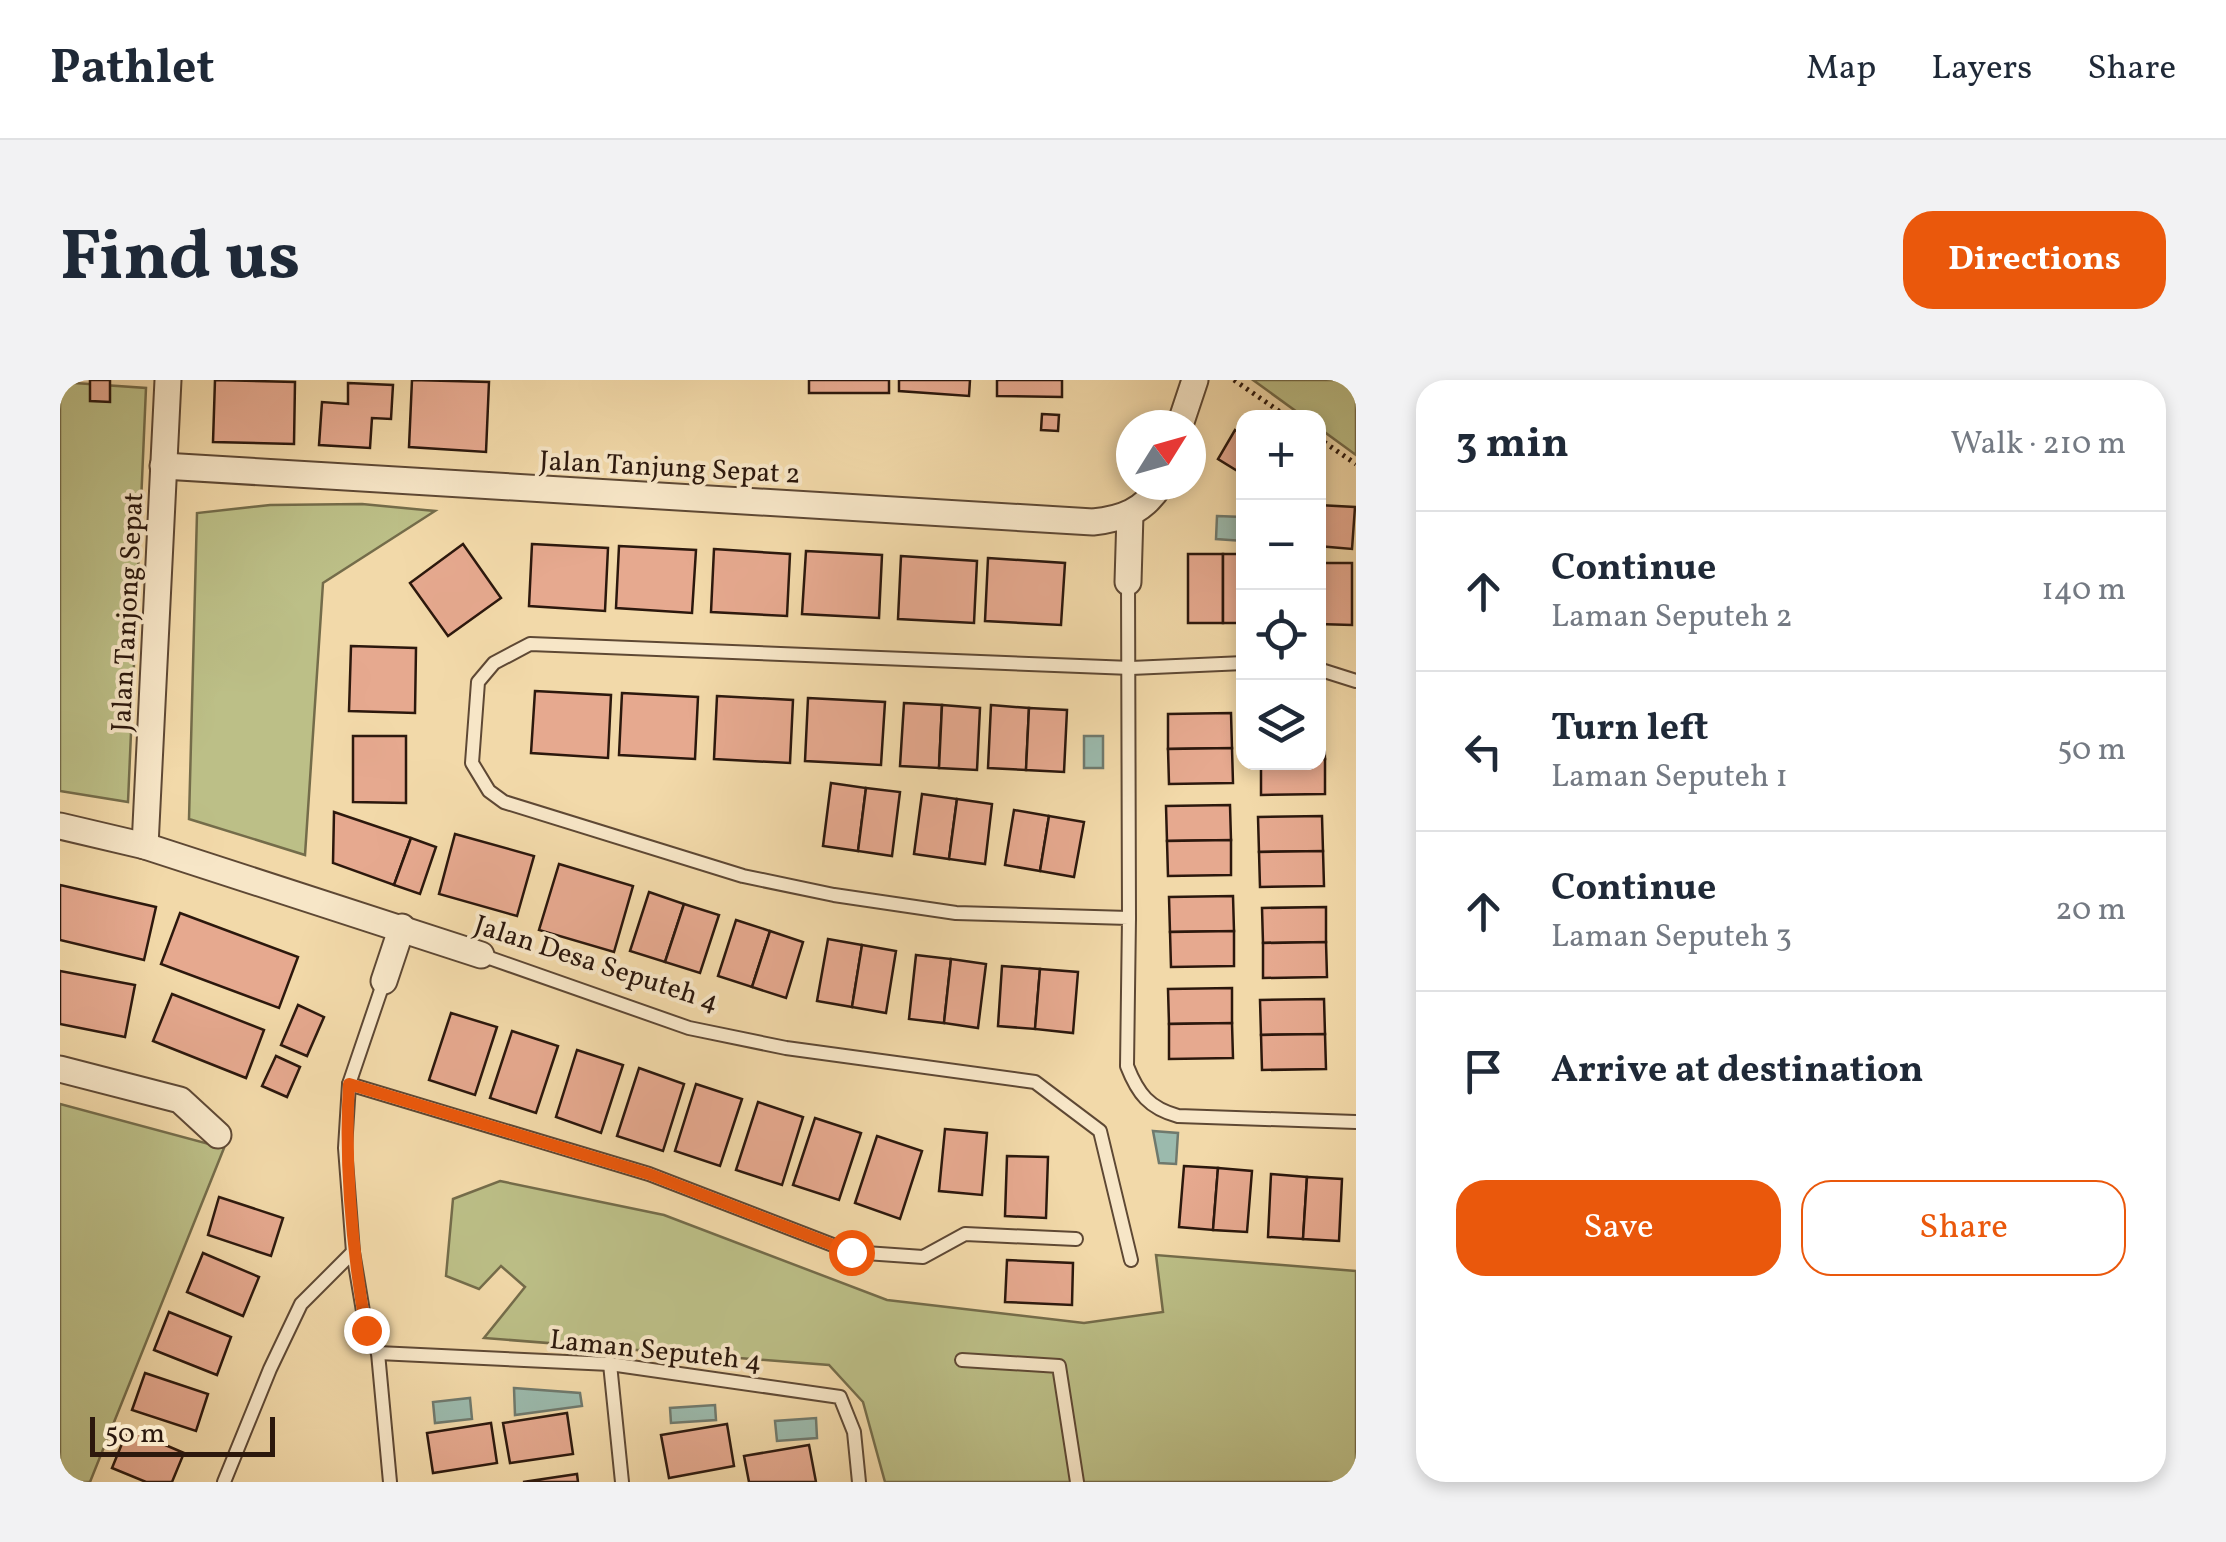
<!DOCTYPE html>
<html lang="en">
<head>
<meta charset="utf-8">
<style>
  body { margin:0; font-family:Vollkorn,serif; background:#f2f2f3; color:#1f2937 }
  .controls { position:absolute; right:30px; top:30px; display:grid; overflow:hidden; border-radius:20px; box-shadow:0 5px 15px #0003 }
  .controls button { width:90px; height:90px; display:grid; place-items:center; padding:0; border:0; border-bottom:2px solid #e0e1e3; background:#fff; color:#1f2937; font:50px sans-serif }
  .compass { position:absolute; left:1056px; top:30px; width:90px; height:90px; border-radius:50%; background:#fff; box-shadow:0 5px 15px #0003; rotate:53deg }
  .scale { position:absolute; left:30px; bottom:25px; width:185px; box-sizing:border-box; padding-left:10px; border:5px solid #2c180d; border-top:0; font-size:28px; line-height:35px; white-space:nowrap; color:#2c180d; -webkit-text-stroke:8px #f7e6c7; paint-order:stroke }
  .stop { position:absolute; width:30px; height:30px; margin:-22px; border:8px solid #ea580c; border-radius:50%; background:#fff }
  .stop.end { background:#ea580c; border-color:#fff; box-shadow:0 2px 10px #0008 }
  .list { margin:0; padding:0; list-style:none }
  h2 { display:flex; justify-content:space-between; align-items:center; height:130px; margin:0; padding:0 40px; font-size:42px }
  h2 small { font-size:32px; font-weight:400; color:#747a83 }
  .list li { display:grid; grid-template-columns:65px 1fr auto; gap:30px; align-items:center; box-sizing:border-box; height:160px; padding:0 40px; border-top:2px solid #e0e1e3 }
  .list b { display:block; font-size:38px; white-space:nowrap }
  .list p { margin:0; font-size:32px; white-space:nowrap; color:#747a83 }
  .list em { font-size:32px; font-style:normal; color:#747a83 }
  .actions { display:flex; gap:20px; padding:30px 40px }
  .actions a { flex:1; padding:22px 0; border:2px solid #ea580c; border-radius:30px; text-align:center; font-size:35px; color:#ea580c }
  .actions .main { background:#ea580c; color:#fff }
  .icon { flex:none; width:55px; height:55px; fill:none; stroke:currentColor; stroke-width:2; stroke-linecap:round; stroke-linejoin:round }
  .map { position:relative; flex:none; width:1296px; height:1102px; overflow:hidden; border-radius:30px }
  header { display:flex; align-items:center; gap:60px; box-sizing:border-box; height:140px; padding:0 50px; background:#fff; border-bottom:2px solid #e0e1e3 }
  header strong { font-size:48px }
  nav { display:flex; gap:55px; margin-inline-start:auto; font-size:35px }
  .intro { display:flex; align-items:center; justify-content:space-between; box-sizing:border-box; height:240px; padding:0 60px }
  h1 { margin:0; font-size:70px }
  .button { padding:25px 45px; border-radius:30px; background:#ea580c; color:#fff; font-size:35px; font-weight:700 }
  main { display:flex; gap:60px; padding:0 60px }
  aside { flex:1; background:#fff; border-radius:30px; box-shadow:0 5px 15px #0003 }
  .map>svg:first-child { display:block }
  .green { fill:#bcbf87; stroke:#746c4a; stroke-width:2.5 }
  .water { fill:#9bbaad; stroke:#6f796d; stroke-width:2.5 }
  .building { fill:#e6a98f; stroke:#2c180d; stroke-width:2.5 }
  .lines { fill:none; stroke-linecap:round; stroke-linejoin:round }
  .service-casing { stroke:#5e4834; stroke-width:16 }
  .minor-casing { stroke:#5e4834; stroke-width:29 }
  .path { stroke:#2c180d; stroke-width:5; stroke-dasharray:2.5 5; stroke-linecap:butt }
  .service { stroke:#f7e6c7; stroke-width:12 }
  .minor { stroke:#f7e6c7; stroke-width:25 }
  .route { stroke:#ea580c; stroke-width:12 }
  .labels { text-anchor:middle; stroke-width:8; stroke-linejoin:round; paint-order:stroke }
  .street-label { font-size:28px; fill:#2c180d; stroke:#f7e6c7 }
</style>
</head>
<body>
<header>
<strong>Pathlet</strong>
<nav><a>Map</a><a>Layers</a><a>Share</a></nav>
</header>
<div class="intro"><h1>Find us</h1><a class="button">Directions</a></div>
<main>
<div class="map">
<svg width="1296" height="1102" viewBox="0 0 1296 1102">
  <rect width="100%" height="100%" fill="#f2d9a9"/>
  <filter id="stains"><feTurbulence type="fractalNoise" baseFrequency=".002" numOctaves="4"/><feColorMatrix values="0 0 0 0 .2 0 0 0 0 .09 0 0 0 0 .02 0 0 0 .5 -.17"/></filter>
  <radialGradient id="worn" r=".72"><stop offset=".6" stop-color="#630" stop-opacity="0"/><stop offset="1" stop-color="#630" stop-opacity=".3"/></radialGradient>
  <!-- green -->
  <g class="green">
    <path d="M1193 0H1296V75L1259 48 1258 38 1244 37Z"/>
    <path d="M0 2 86 8 68 422 0 411Z"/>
    <path d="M302 124 375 131 263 203 245 475 129 439 137 133 210 125Z"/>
    <path d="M0 724 164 768 30 1102H0Z"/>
    <path d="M440 801 604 835 827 920 1024 943 1103 932 1096 875 1296 891V1102H825L803 1022 769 985 424 958 465 907 441 886 419 909 386 896 393 819Z"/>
  </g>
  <!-- water -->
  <g class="water">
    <path d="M1157 136 1183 137V161L1156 159Z"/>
    <rect x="1024" y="356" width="19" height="32"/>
    <path d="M1093 751 1118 753 1116 784 1099 783Z"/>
    <path d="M454 1008 520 1013 522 1026 455 1035Z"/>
    <path d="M410 1018 412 1039 375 1043 373 1022Z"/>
    <path d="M655 1025 656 1040 611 1043 610 1028Z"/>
    <path d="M756 1038 757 1058 717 1061 715 1041Z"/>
  </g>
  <!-- building -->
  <g class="building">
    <path d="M30 0H50V22L30 21Z"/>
    <path d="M155 0 235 2 234 64 153 62Z"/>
    <path d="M352 0 429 2 426 72 349 67Z"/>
    <rect x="749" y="0" width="80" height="13"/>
    <path d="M839 0H910L909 16 839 11Z"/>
    <path d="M937 0H1002V17L937 16Z"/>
    <path d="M288 3 333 5 331 39 312 38 310 68 259 65 262 22 288 24Z"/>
    <path d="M982 34 999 35 998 51 981 50Z"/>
    <path d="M1175 50 1184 55V95L1158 79Z"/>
    <path d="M1258 125 1295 127 1292 169 1258 166Z"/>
    <path d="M403 164 441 218 388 256 350 203Z"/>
    <path d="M472 164 548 168 545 231 469 226Z"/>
    <path d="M559 166 636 170 632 233 556 228Z"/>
    <path d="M654 169 730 174 727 236 651 232Z"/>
    <path d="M746 171 822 175 819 238 742 234Z"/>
    <rect x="1128" y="174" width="35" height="69"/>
    <rect x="1163" y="174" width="21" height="69"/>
    <path d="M841 176 917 181 914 243 838 239Z"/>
    <path d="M928 178 1005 183 1001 245 925 241Z"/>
    <path d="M1258 183H1292V245L1258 244Z"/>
    <path d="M291 266 356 268 355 333 289 331Z"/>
    <path d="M475 311 551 315 548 378 471 373Z"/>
    <path d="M562 313 638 317 635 379 559 375Z"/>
    <path d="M657 316 733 320 730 383 654 379Z"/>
    <path d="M748 318 825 322 821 385 745 381Z"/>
    <path d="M844 323 882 325 879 388 840 386Z"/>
    <path d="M882 325 920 328 917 390 879 388Z"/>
    <path d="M931 325 969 328 966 390 928 388Z"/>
    <path d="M969 328 1007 330 1004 392 966 390Z"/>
    <path d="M1171 333 1172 368 1108 369V334Z"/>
    <path d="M1258 344H1264L1265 379H1258Z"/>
    <path d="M293 356H346V423L293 422Z"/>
    <path d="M1172 368 1173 403 1109 404 1108 369Z"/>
    <path d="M1258 379H1265V414L1201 415V382H1258Z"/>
    <path d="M771 403 806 408 798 471 763 466Z"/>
    <path d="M806 408 840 412 832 476 798 471Z"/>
    <path d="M862 414 897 419 889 479 854 474Z"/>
    <path d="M897 419 932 424 925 484 889 479Z"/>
    <path d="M1170 425 1171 460 1107 461 1106 426Z"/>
    <path d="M954 430 989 436 980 491 945 485Z"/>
    <path d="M274 432 351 458 334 505 273 483Z"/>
    <path d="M989 436 1024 442 1014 497 980 491Z"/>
    <path d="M1262 436 1263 471 1199 472 1198 437Z"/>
    <path d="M395 454 474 476 457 536 379 514Z"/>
    <path d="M351 458 376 467 360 514 334 505Z"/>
    <path d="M1171 460V495L1108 496 1107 461Z"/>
    <path d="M1263 471 1264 506 1200 507 1199 472Z"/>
    <path d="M499 484 573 506 554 572 479 550Z"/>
    <path d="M0 505 96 527 84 580 0 560Z"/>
    <path d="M589 512 624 524 605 582 570 571Z"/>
    <path d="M1173 516 1174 551 1110 552 1109 517Z"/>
    <path d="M624 524 659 535 640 593 605 582Z"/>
    <path d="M1266 527V562L1203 563 1202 528Z"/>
    <path d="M120 533 238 577 219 628 101 584Z"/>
    <path d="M676 540 710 551 692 607 658 596Z"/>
    <path d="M710 551 743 562 726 618 692 607Z"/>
    <path d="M1174 551V586L1111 587 1110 552Z"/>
    <path d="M768 559 802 565 792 627 757 621Z"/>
    <path d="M1266 562 1267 597 1203 598V563Z"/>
    <path d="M802 565 836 571 826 633 792 627Z"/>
    <path d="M856 575 891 579 884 643 849 639Z"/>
    <path d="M891 579 926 584 918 648 884 643Z"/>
    <path d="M942 586 980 589 975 649 938 646Z"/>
    <path d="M980 589 1018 592 1013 653 975 649Z"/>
    <path d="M0 591 75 605 65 657 0 644Z"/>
    <path d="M1172 608V643L1109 644 1108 609Z"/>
    <path d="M112 614 204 650 186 698 93 661Z"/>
    <path d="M1264 619 1265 654 1201 655 1200 620Z"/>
    <path d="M238 625 264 637 247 676 221 665Z"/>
    <path d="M391 633 437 647 415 715 369 700Z"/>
    <path d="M1172 643 1173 678 1109 679V644Z"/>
    <path d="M452 651 498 666 476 733 430 718Z"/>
    <path d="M1265 654 1266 689 1202 690 1201 655Z"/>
    <path d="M517 670 563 685 541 753 496 737Z"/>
    <path d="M216 676 240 687 227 717 202 706Z"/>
    <path d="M579 688 624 704 603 771 557 756Z"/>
    <path d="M636 704 682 719 660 786 615 771Z"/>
    <path d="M698 722 743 737 722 805 676 790Z"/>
    <path d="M755 738 801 753 779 820 733 805Z"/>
    <path d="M885 749 927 753 922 815 879 811Z"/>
    <path d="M817 756 862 771 840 839 795 823Z"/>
    <path d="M947 776 988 777 986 838 945 836Z"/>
    <path d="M1124 786 1158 788 1153 850 1119 847Z"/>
    <path d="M1158 788 1192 791 1187 852 1153 850Z"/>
    <path d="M1211 794 1247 797 1243 859 1208 857Z"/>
    <path d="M1247 797 1282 799 1279 861 1243 859Z"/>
    <path d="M159 817 223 838 211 876 148 855Z"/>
    <path d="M143 873 199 897 183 936 127 912Z"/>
    <path d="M947 880 1013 883 1012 925 945 922Z"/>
    <path d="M109 932 171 957 157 995 94 970Z"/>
    <path d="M85 993 148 1014 136 1051 72 1030Z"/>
    <path d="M507 1033 513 1074 450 1083 443 1043Z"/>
    <path d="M431 1043 437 1083 373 1093 367 1053Z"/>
    <path d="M667 1044 674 1086 609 1098 601 1055Z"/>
    <path d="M68 1049 124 1073 112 1102H86L52 1088Z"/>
    <path d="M749 1065 756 1102H689L684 1076Z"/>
    <path d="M517 1094 518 1102H463Z"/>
  </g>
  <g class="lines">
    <defs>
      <g id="service">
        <path d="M1068 202 1069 538"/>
        <path d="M1184 283 1071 288 470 264 434 283 418 302 412 383 429 411 444 422 683 496 774 515 896 533 1069 538 1067 686C1078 714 1089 728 1118 736L1296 742"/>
        <path d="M1258 289 1296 301"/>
        <path d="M421 575 629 648 726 668 975 702 1040 751 1071 880"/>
        <path d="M324 601 289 704 285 768 293 872 306 949 318 973 330 1102"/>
        <path d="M289 704 589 794 791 872 863 877 905 854 1016 859"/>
        <path d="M318 973 550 984 780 1017 794 1052 799 1102"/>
        <path d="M902 980 999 986 1017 1102"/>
        <path d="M550 984 562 1102"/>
        <path d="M164 1102 210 989 241 924 293 872"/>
      </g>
      <g id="minor">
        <path d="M1120 45 1135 0"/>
        <path d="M103 86 1033 142C1062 139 1084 131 1100 105"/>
        <path d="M1068 202 1070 134"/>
        <path d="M0 446 85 466 421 575"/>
        <path d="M85 466 108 0"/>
        <path d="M324 601 342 547"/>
        <path d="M0 689 120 720 158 755"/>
      </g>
    </defs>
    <!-- service casing -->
    <use href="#service" class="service-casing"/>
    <!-- minor casing -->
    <use href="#minor" class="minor-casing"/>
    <!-- path -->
    <g class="path">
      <path d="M1174 0 1229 38"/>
      <path d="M1258 58 1296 84"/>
    </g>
    <!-- service -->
    <use href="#service" class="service"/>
    <!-- minor -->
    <use href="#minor" class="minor"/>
  </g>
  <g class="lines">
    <!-- route -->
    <path class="route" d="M306 950C292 868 284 787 289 704L589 794 791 872"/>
  </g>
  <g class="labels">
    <!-- street labels -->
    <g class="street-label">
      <text transform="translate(610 86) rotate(3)" y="10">Jalan Tanjung Sepat 2</text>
      <text transform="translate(66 232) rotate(-87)" y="10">Jalan Tanjong Sepat</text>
      <text transform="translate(537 582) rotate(18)" y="10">Jalan Desa Seputeh 4</text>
      <text transform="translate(596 969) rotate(6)" y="10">Laman Seputeh 4</text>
    </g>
  </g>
  <rect width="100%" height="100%" filter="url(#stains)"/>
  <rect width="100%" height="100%" fill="url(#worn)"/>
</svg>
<div class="controls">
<button>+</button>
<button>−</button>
<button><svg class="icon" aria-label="locate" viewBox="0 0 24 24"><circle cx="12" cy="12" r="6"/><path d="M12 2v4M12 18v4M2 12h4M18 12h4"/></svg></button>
<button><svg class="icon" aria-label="layers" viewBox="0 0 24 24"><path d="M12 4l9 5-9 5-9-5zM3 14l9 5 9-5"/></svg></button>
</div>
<svg class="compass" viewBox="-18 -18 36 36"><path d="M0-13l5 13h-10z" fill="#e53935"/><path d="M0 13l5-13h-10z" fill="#747a83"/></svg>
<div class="scale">50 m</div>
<div class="stop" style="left:791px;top:872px"></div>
<div class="stop end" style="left:306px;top:950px"></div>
</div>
<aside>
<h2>3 min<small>Walk · 210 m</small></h2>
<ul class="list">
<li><svg class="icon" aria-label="ahead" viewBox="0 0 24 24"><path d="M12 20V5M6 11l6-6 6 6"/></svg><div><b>Continue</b><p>Laman Seputeh 2</p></div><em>140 m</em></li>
<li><svg class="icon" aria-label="left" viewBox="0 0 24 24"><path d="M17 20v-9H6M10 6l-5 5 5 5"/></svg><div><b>Turn left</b><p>Laman Seputeh 1</p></div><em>50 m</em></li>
<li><svg class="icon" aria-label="ahead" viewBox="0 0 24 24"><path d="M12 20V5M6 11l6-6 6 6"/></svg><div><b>Continue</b><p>Laman Seputeh 3</p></div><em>20 m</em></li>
<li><svg class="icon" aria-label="arrive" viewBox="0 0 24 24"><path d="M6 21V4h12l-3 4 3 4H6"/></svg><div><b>Arrive at destination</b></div></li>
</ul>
<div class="actions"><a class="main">Save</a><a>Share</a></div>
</aside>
</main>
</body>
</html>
